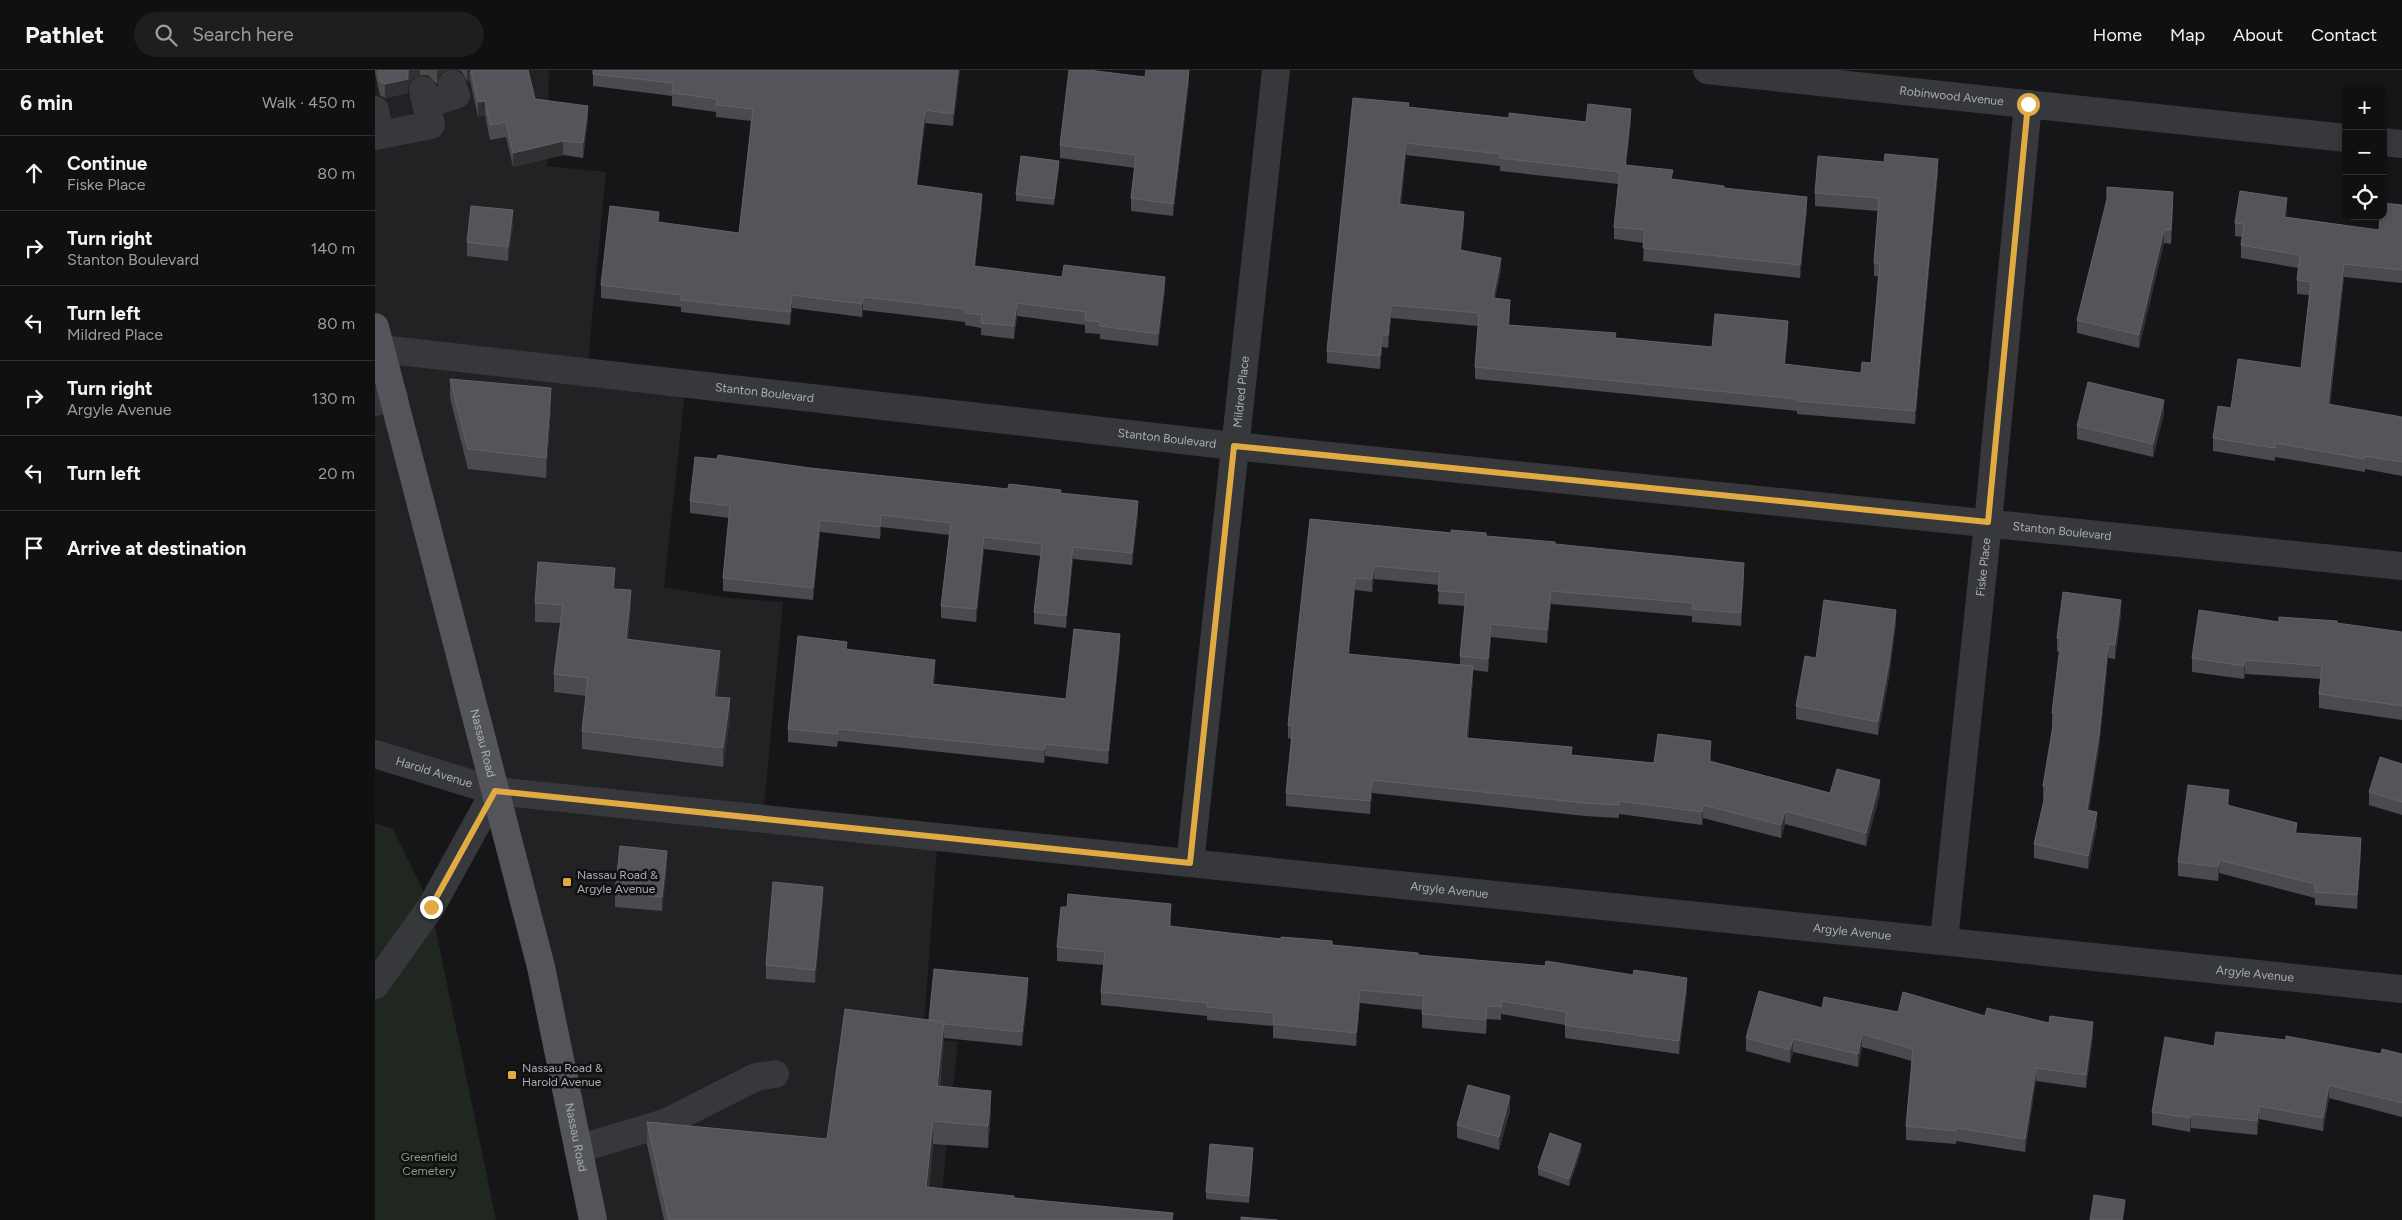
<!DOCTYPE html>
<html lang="en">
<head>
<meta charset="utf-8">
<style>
  body { margin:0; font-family:Figtree,sans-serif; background:#1e1e1f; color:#f1f3f6 }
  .controls { position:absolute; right:15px; top:15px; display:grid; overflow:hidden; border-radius:10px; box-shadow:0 2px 8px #0003 }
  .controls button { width:45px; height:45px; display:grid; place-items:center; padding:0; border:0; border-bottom:1px solid #303031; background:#101011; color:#f1f3f6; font:25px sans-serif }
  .stop { position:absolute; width:15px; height:15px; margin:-11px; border:4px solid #e1ab44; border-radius:50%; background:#fff }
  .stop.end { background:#e1ab44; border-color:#fff; box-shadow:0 1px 5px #0008 }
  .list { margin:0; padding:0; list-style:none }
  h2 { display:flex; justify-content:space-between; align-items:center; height:65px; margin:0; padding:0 20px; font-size:21px }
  h2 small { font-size:16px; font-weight:400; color:#9c9d9f }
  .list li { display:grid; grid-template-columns:32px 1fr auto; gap:15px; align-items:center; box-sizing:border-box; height:75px; padding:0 20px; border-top:1px solid #303031 }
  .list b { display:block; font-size:19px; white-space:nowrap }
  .list p { margin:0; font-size:16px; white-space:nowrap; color:#9c9d9f }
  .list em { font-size:16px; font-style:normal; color:#9c9d9f }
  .icon { flex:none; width:28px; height:28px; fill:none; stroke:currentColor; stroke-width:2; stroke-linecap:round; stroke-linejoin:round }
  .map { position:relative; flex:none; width:2027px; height:1150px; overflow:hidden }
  header { display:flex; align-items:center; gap:30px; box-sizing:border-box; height:70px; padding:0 25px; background:#101011; border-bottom:1px solid #303031 }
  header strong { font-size:24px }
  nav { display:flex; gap:28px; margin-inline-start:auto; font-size:18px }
  .search { width:350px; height:45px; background:#1e1e1f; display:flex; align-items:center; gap:12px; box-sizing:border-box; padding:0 18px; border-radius:28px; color:#9c9d9f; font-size:19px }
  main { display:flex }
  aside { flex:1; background:#101011 }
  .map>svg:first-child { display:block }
  .built { fill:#222224 }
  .green { fill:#202721 }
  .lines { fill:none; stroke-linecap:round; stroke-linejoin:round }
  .minor { stroke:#37383c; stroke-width:28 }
  .major { stroke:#53555a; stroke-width:28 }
  .wall { fill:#4a4a4f; fill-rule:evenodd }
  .shaded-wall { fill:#313134 }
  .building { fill:#54555a; stroke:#626368 }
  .route { stroke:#e1ab44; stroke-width:6 }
  .poi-dot { fill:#e1ab44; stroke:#111112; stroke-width:2 }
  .labels { text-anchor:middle; stroke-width:5; stroke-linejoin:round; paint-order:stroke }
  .street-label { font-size:12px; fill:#a9adb6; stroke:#111112 }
  .poi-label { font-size:12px; fill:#a9adb6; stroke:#111112; text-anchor:start }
  .park-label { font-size:12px; fill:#819f83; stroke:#111112 }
</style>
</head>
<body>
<header>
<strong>Pathlet</strong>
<div class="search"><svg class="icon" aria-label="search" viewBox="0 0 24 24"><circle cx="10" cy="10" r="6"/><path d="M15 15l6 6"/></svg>Search here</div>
<nav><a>Home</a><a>Map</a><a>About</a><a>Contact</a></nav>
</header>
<main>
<aside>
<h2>6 min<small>Walk · 450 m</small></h2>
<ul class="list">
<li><svg class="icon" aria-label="ahead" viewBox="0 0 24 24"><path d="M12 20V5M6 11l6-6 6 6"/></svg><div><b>Continue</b><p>Fiske Place</p></div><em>80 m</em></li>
<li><svg class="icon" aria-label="right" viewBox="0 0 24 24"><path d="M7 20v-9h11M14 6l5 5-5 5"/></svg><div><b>Turn right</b><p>Stanton Boulevard</p></div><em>140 m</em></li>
<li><svg class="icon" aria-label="left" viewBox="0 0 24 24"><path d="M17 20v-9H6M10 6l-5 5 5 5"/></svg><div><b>Turn left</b><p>Mildred Place</p></div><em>80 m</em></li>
<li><svg class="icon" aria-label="right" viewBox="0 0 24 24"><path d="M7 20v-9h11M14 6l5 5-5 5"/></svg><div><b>Turn right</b><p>Argyle Avenue</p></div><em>130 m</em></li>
<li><svg class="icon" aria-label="left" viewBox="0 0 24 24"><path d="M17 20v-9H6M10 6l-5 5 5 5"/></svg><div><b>Turn left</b></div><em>20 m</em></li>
<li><svg class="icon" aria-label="arrive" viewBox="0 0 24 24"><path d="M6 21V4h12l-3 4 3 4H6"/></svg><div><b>Arrive at destination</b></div></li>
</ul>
</aside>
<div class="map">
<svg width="2027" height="1150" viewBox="0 0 2027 1150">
  <rect width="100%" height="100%" fill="#161517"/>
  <!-- built -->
  <path class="built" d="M0 0H174L172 96 231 102 212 302 311 313 289 517 353 528 408 532 388 748 563 766 548 968 583 972 564 1150H218L120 721 0 683Z"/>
  <!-- green -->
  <path class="green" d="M0 753 18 759 56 837 121 1150H0Z"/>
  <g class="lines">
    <!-- minor -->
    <g class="minor">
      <path id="s1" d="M1332 0 1971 68"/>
      <path d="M52 34 81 25 77 14"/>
      <path d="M0 40 5 65"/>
      <path d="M0 66 56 55 48 20"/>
      <path d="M2008 72 2027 74"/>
      <path id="s2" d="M6 279 859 376 2027 496"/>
      <path d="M0 332 19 327"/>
      <path id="s3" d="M0 684 120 721 2027 919"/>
      <path id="s4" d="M815 793 901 0"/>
      <path id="s5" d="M1569 870 1613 453 1653 34"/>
      <path d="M0 915 56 837 120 721"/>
      <path d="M203 1079 290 1053 381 1007 400 1004"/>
    </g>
    <!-- major -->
    <path class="major" id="s6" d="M0 257 166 897 218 1150"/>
  </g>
  <!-- wall -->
  <g class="wall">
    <path d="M0 0H71L65 4 62 14 53 5H45L37 9 33 16V23L10 28 5 25 0 3Z"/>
    <path d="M83 0H153L160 29 213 50 208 88 188 85 138 97 131 67 115 70 110 45 103 47 95 10 92 11 87 2Z"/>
    <path d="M585 0 578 56 550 53 542 115 607 136 600 196 790 220 783 276 725 269V264L710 263V255L642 246 639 269 606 265V258L590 255V252L488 240 487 247 417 238 415 255 306 242V237L226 228V215L284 153 364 163 376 51 341 47V42L297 36V26L218 16V4Z"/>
    <path d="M814 12 798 146 756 141V128L760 98 685 88V75Z"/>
    <path d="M1034 37 1134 48 1211 52 1256 51 1251 95 1298 109 1349 118 1432 139 1425 208 1268 191 1269 173 1239 169V157L1243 114 1125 101V96L1031 85 1026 134 1089 154 1086 180 1126 200 1120 228 1135 242 1134 255 1241 268 1337 277 1413 264 1410 294 1486 303 1496 293 1503 206H1499V193L1503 141 1440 136V123L1563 102 1540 354 1422 344V341L1100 309V297L1103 256 1016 248 1013 278 1007 277 1005 299 952 293V281Z"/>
    <path d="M684 97 679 135 641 131V124Z"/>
    <path d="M1798 135 1796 174 1789 173 1764 278 1702 263V250Z"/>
    <path d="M2027 135V213L1969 207 1955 335 2027 347V406L1990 399V402L1900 387V391L1838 381V368L1856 338 1926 298 1934 225 1922 224V210L1923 198 1866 188V175L1867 167 1860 166V153L1912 142 1911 147 2004 160Z"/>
    <path d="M138 154 133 191 92 186V172Z"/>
    <path d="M75 309 176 338 171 408 93 399 75 328Z"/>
    <path d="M1789 343 1778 387 1702 369V356Z"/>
    <path d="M435 398 633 419 686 423 763 443 757 495 698 489 691 558 659 554V542L666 486 609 479 601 552 566 548V536L574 465 506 457 505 469 445 462 438 530 348 521V508L354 448 315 443V431Z"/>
    <path d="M935 449 1111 466 1180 474 1369 506 1366 556 1317 552V546L1176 534 1172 573 1116 567 1113 602 1098 600V609L1093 668 1197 685 1279 693 1336 684V691L1455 723H1505L1491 776 1410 754 1406 768 1328 748 1327 755 1244 744V748L1210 746 997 723 995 744 911 736V723L916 669 913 668V655ZM999 509 1064 515 1063 534 1090 536 1085 586V595L974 584 980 520 997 522Z"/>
    <path d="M240 519 256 538 253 570 345 599 342 627 355 647 348 697 207 679V661L211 626 179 622V604L185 553 160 552V533Z"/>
    <path d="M1746 544 1740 589 1733 588 1724 678 1714 740 1722 756 1713 799 1659 788V774L1669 730 1668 729V716L1678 656H1677V643L1685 582 1682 581V568Z"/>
    <path d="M1904 552 1962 554 2027 562V650L1944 638V624L1946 609 1870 604 1869 609 1817 602V588Z"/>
    <path d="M1521 553 1514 607 1503 665 1421 649V636L1441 588Z"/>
    <path d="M745 577 733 694 670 686 669 693 463 671 462 677 413 672V659L472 579 560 602 559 614 691 629Z"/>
    <path d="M2027 694V745L1994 735V722Z"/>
    <path d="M1853 735 1922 763 1986 782 1982 839 1940 835V828L1844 803 1843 811 1803 806V792Z"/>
    <path d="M292 795 287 841 240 837V823Z"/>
    <path d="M448 830 440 913 391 909V895Z"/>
    <path d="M796 848V856L1043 885 1312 921 1304 984 1190 968V955L1126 944V950L1112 949 1111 964 1047 958V940L985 933 981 976 898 968V956L832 950V946L726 935V922L729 895 682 891V877Z"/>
    <path d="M653 922 647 976 569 968 565 1017 616 1043 613 1078 558 1074 554 1118 639 1128 798 1150H289L272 1075V1052L452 1069 554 950Z"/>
    <path d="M1447 938 1610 946 1718 965 1711 1018 1661 1011 1650 1082 1581 1071V1074L1531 1070V1056L1537 991 1487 977 1483 997 1418 982 1415 993 1371 981V968Z"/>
    <path d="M1839 976 2027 984V1047L1954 1028 1948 1061 1884 1049 1882 1065 1816 1058 1815 1062 1777 1055V1042Z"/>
    <path d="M1135 1040 1124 1080 1082 1068V1055Z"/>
    <path d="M1206 1081 1194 1116 1163 1105V1098Z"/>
    <path d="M878 1085 874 1133 831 1129V1122Z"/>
  </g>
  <!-- shaded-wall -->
  <g class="shaded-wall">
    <path d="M34 0H45V5L37 9 33 16V23L10 28V14L33 1Z"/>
    <path d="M62 0H71L65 4 62 14Z"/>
    <path d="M92 0H95V10L92 11Z"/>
    <path d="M583 0H585L578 56V44Z"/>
    <path d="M814 0V12L798 146V134Z"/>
    <path d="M110 31V45L103 47V32Z"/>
    <path d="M213 36V50L208 88V73Z"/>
    <path d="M1256 39V51L1250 107V95Z"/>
    <path d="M550 40V53L541 128V115Z"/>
    <path d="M188 71V85L138 97V83Z"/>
    <path d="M1031 73V85L1024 147V134Z"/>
    <path d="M1563 89V102L1540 354V341Z"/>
    <path d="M684 91V97L679 135V129Z"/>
    <path d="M1798 122V135L1796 174V160Z"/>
    <path d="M607 124V136L599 208V196Z"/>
    <path d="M1432 127V139L1425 208V195Z"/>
    <path d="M1912 128V142L1909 160V147Z"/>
    <path d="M138 140V154L133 191V177Z"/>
    <path d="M1089 142V154L1085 192V180Z"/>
    <path d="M1789 160V173L1764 278V265Z"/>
    <path d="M1126 188V200L1118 241V228Z"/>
    <path d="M1969 194V207L1953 348V334Z"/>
    <path d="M790 207V220L783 276V264Z"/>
    <path d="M417 225V238L415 255V242Z"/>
    <path d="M488 227V240L487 247V234Z"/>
    <path d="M1135 230V242L1133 268V255Z"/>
    <path d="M642 233V246L639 269V256Z"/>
    <path d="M1016 235V248L1013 278V265Z"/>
    <path d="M1413 251V264L1409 307V294Z"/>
    <path d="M1007 265V277L1005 299V286Z"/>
    <path d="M176 318V338L171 408V388Z"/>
    <path d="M1789 330V343L1778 387V374Z"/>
    <path d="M763 431V443L757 495V483Z"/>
    <path d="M506 445V457L505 469V457Z"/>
    <path d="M445 450V462L438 530V518Z"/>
    <path d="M609 467V479L601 552V539Z"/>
    <path d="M698 477V489L691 558V546Z"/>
    <path d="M1369 493V506L1366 556V543Z"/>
    <path d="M999 496V509L997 522V509Z"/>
    <path d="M240 498V516L238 537V519Z"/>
    <path d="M980 508V520L973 597V584Z"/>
    <path d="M256 520V538L251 588V569Z"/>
    <path d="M1176 521V534L1172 573V560Z"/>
    <path d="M1746 530V544L1740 589V575Z"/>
    <path d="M1521 540V553L1514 607 1503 665V652Z"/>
    <path d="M1116 554V567L1113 602V589Z"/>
    <path d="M745 564V577L733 694V681Z"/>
    <path d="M1733 574V588L1724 678 1712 753V740Z"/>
    <path d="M345 581V599L339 645V627Z"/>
    <path d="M560 590V602L557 626V614Z"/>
    <path d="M1870 590V604L1869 609V596Z"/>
    <path d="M1098 596V609L1091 681V668Z"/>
    <path d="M355 628V647L348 697V678Z"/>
    <path d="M1336 671V684L1334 704V691Z"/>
    <path d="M670 674V686L669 693V680Z"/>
    <path d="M997 710V723L995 744V731Z"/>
    <path d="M1505 710V723L1491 776V763Z"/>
    <path d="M1854 720V734L1852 748V735Z"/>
    <path d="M1328 735V748L1327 755V742Z"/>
    <path d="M1410 741V754L1406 768V755Z"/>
    <path d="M1722 742V756L1713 799V786Z"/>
    <path d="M1922 753V766L1920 763Z"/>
    <path d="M1986 768V782L1982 839V825Z"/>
    <path d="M292 781V795L287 841V827Z"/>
    <path d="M1844 790V803L1843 811V797Z"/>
    <path d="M448 817V830L440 913V900Z"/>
    <path d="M796 834V848L794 870V856Z"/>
    <path d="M653 908V922L647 976V962Z"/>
    <path d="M1312 908V921L1304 984V971Z"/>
    <path d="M985 920V933L981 976V963Z"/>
    <path d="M1112 936V949L1111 964V950Z"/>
    <path d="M569 952V974L562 1039V1016Z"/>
    <path d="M1718 952V965L1711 1018V1005Z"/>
    <path d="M1487 964V977L1483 997V984Z"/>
    <path d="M1418 969V982L1415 993V980Z"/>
    <path d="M1661 998V1011L1650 1082V1069Z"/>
    <path d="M1954 1015V1028L1948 1061V1048Z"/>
    <path d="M616 1021V1043L613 1078V1056Z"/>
    <path d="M1135 1026V1040L1124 1080V1067Z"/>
    <path d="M1884 1036V1049L1882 1065V1051Z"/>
    <path d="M1816 1044V1058L1815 1062V1048Z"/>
    <path d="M558 1051V1074L551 1140V1117Z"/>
    <path d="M1206 1074V1081L1194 1116V1109Z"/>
    <path d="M878 1078V1085L874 1133V1126Z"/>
    <path d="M1750 1130V1137L1748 1150H1747Z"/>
  </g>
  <!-- building -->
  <g class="building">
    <path d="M3 0H34L33 1V9L10 14 5 11Z"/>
    <path d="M96 0H153L160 29 213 36 208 73 188 71 138 83 131 52 115 55 110 31 103 32Z"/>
    <path d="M218 0H583L578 44 550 40 541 115 607 124 599 196 687 207 689 195 790 207 783 264 725 256V252L710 250 711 242 642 233 639 256 606 253 607 245 590 243V239L488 227 487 234 417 225 415 242 306 230V225L226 215 235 136 284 142 283 152 364 163 378 39 341 35 342 29 297 23 298 13 218 4Z"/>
    <path d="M694 0H713L770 7 771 0H814L798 134 756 128 761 85 685 75Z"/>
    <path d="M978 28 1034 33 1033 37 1134 48V43L1211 52 1213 34 1256 39 1250 95 1298 100 1296 109 1349 116V118L1432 127 1425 195 1268 178 1270 160 1239 157 1245 102 1125 88V84L1031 73 1024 134 1089 142 1085 180 1126 188 1118 228 1135 230 1133 255 1241 263 1240 268 1337 277 1340 244 1413 251 1409 294 1486 303 1487 292 1496 293 1505 193H1499L1504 128 1440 123 1443 86 1509 92 1510 84 1563 89 1540 341 1422 331V329L1100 297 1104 243 1016 235 1013 265H1007L1005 286 952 281Z"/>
    <path d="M646 86 684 91 679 129 641 124Z"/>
    <path d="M1732 117 1798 122 1796 160H1789L1764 265 1702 250 1732 129Z"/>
    <path d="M1865 121 1912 128 1909 147 2004 160 2005 146H2008V133L2027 135V200L1969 194 1953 334 2027 347V392L1990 386V389L1900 373V378L1838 368 1843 336 1856 338 1863 289 1926 298 1936 212 1922 210 1925 185 1866 175 1869 154 1860 153Z"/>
    <path d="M96 136 138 140 133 177 92 172Z"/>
    <path d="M75 309 176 318 171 388 93 379Z"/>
    <path d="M1713 312 1789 330 1778 374 1702 356Z"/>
    <path d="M343 385 435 398 633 419 634 414 686 420 685 423 763 431 757 483 698 477 691 546 659 542 667 474 609 467 601 539 566 536 576 453 506 445 505 457 445 450 438 518 348 508 355 436 315 431 320 387 342 389Z"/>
    <path d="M935 449 1076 463V460L1111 463V466L1180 472V474L1369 493 1366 543 1317 539 1318 533 1176 521 1172 560 1116 554 1113 589 1085 586 1091 523 1063 521 1065 502 999 496 997 509 980 508 973 584 1098 596 1091 668 1197 677 1196 685 1279 693 1283 664 1336 671 1334 691 1455 723 1462 699 1505 710 1491 763 1410 741 1406 755 1328 735 1327 742 1244 731V735L1210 733 997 710 995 731 911 723 918 656 913 655Z"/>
    <path d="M163 492 240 498 238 519 256 520 251 569 345 581 339 627 355 628 348 678 207 661 213 608 179 604 188 535 160 533Z"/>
    <path d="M1688 522 1746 530 1740 575 1733 574 1724 665 1712 740 1722 742 1713 786 1659 774 1672 717 1668 716 1680 643H1677L1686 568H1682Z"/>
    <path d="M1449 530 1521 540 1514 593 1503 652 1421 636 1430 586 1441 588Z"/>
    <path d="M1824 540 1904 552V547L1962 551V553L2027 562V636L1944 624 1947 596 1870 590 1869 596 1817 588Z"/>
    <path d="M699 559 745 564 733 681 670 674 669 680 463 659 462 664 413 659 423 566 472 572 471 579 560 590 557 614 691 629Z"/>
    <path d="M2005 687 2027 694V732L1994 722Z"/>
    <path d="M1813 715 1854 720 1852 735 1922 753 1920 763 1986 768 1982 825 1940 822V814L1844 790 1843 797 1803 792Z"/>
    <path d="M245 776 292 781 287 827 240 823Z"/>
    <path d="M398 812 448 817 440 900 391 895Z"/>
    <path d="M693 824 796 834 794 856 906 869V867L957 871V875L1043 883V885L1170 896 1171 891 1258 905 1259 900 1312 908 1304 971 1190 955 1192 942 1126 931V937L1112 936 1111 950 1047 944 1049 926 985 920 981 963 898 954 899 943 832 937 833 933 726 922 730 882 682 877 686 837H692Z"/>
    <path d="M559 899 653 908 647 962 569 954V952L554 950Z"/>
    <path d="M1384 921 1447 938 1449 927 1523 942 1528 922 1610 946 1612 938 1674 953 1675 946 1718 952 1711 1005 1661 998 1650 1069 1581 1058V1061L1531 1056 1538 979 1487 964 1483 984 1418 969 1415 980 1371 968Z"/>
    <path d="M470 939 569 952 562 1016 616 1021 613 1056 558 1051 551 1117 639 1126V1128L798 1143 797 1150H294L272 1052 452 1069Z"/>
    <path d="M1841 962 1911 970V966L2006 984 2007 979 2027 984V1033L1954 1015 1948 1048 1884 1036 1882 1051 1816 1044 1815 1048 1777 1042 1790 967 1839 976Z"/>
    <path d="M1093 1015 1135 1026 1124 1067 1082 1055Z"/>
    <path d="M1175 1063 1206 1074 1194 1109 1163 1098Z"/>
    <path d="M835 1074 878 1078 874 1126 831 1122Z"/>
    <path d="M1719 1125 1750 1130 1747 1150H1715Z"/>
    <path d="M866 1147 902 1150H866Z"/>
  </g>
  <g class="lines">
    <!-- route -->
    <path class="route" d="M56 837 120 721 815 793 859 376 1613 452 1653 34"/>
  </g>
  <!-- markers -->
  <g class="poi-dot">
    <rect x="187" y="807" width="10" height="10" rx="2.5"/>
    <rect x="132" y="1000" width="10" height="10" rx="2.5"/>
  </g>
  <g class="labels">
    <!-- street labels -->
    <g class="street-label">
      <text dy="4" stroke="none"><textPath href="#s1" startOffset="246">Robinwood Avenue</textPath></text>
      <text dy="4" stroke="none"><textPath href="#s2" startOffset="386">Stanton Boulevard</textPath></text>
      <text dy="4" stroke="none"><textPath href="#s4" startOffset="474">Mildred Place</textPath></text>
      <text dy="4" stroke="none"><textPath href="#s2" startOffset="791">Stanton Boulevard</textPath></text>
      <text dy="4" stroke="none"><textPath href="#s2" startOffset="1691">Stanton Boulevard</textPath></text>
      <text dy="4" stroke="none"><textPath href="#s5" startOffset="375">Fiske Place</textPath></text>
      <text dy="4" stroke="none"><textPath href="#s6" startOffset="430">Nassau Road</textPath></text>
      <text dy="4" stroke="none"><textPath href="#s3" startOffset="62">Harold Avenue</textPath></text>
      <text dy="4" stroke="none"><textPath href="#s3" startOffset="1085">Argyle Avenue</textPath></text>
      <text dy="4" stroke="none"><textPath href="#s3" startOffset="1490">Argyle Avenue</textPath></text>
      <text dy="4" stroke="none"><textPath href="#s3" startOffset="1895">Argyle Avenue</textPath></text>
      <text dy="4" stroke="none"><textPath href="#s6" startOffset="835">Nassau Road</textPath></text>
    </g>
    <!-- poi labels -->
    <g class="poi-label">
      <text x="202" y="809">Nassau Road &amp;<tspan x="202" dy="14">Argyle Avenue</tspan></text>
      <text x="147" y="1002">Nassau Road &amp;<tspan x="147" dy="14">Harold Avenue</tspan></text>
    </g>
    <!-- park labels -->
    <g class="park-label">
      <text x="54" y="1091">Greenfield<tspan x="54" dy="14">Cemetery</tspan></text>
    </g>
  </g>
</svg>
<div class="controls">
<button>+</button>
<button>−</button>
<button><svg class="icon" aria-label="locate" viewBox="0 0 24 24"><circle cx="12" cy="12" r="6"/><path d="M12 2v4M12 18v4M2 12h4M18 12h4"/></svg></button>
</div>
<div class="stop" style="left:1653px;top:34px"></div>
<div class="stop end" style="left:56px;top:837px"></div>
</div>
</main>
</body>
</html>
